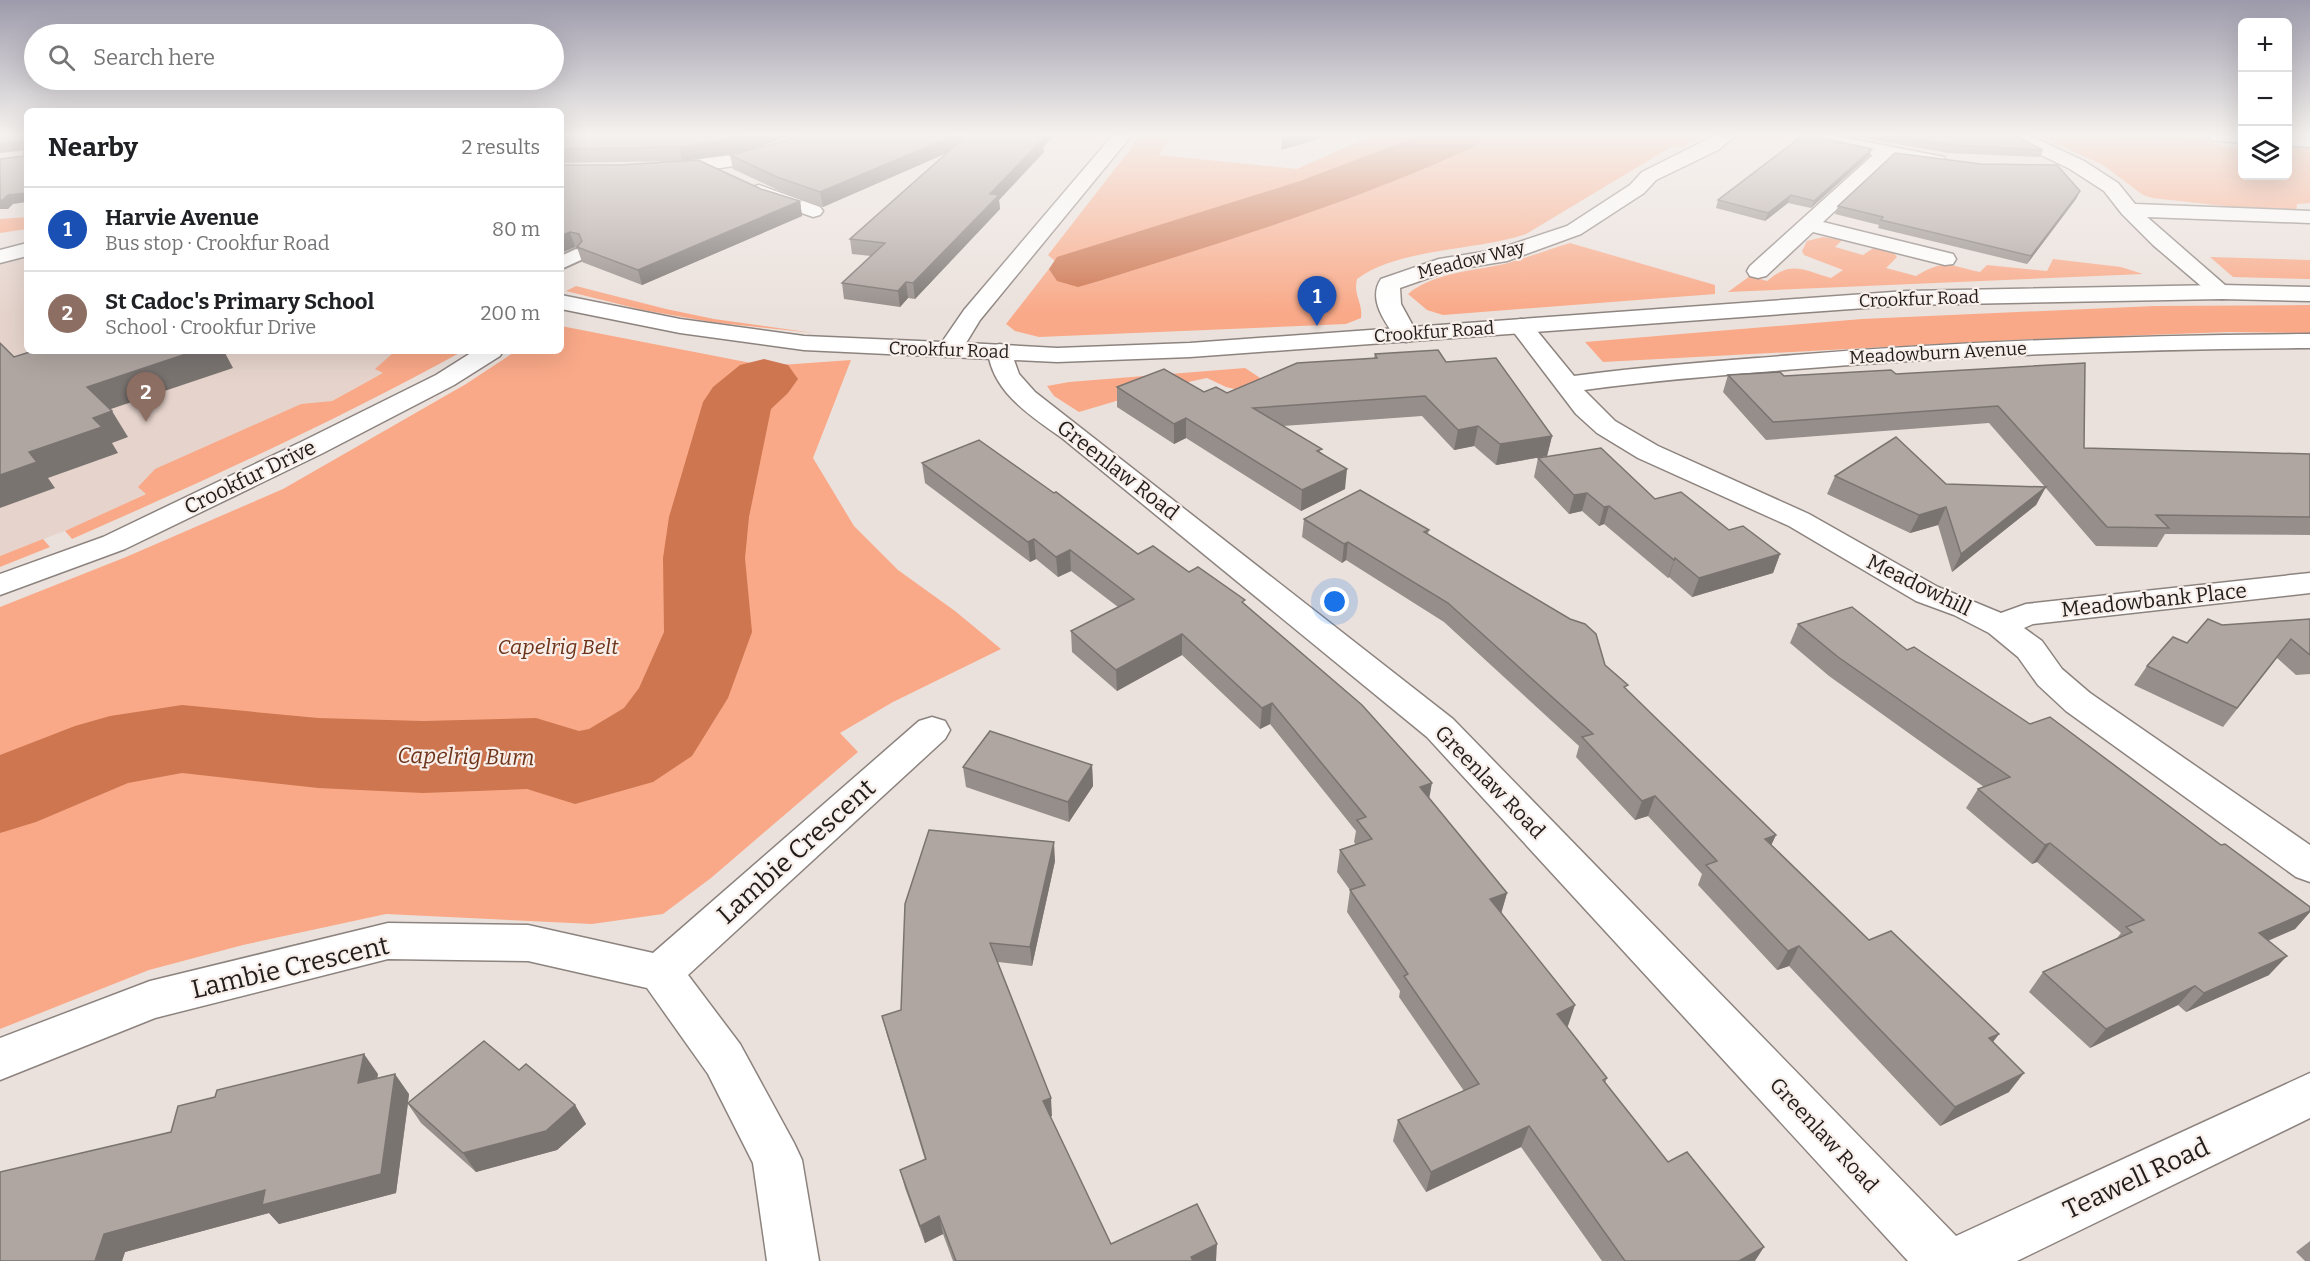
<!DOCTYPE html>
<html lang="en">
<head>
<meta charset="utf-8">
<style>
  body { margin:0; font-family:Bitter,serif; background:#f6f6f6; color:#202124 }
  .controls { position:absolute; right:18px; top:18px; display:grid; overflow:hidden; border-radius:9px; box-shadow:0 6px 24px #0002 }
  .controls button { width:54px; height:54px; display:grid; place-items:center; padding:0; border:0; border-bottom:2px solid #e0e0e0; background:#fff; color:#202124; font:30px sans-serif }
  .you { position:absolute; left:1335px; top:602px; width:21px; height:21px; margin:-15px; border:4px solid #fff; border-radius:50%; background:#1a73e8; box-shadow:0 0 0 9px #1a73e833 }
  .badge { display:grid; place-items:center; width:39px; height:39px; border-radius:50%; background:#db2777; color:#fff; font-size:20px; font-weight:700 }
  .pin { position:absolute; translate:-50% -50px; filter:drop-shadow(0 2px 3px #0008) }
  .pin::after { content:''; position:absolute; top:32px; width:21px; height:18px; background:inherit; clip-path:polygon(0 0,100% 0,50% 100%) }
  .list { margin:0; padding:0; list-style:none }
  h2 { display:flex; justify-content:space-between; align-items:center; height:78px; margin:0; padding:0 24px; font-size:26px }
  h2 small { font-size:20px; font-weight:400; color:#757577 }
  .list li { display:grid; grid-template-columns:39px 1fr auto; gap:18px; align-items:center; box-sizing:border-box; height:84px; padding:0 24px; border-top:2px solid #e0e0e0 }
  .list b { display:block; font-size:22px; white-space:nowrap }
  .list p { margin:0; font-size:20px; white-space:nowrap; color:#757577 }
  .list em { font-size:20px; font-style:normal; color:#757577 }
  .icon { flex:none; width:33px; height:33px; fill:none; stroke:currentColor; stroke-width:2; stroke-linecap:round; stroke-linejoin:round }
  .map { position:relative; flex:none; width:2310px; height:1261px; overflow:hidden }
  .search { position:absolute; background:#fff; box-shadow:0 6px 24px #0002; left:24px; top:24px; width:540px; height:66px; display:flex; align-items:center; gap:15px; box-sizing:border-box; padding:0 21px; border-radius:33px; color:#757577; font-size:22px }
  .panel { position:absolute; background:#fff; box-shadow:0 6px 24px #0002; left:24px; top:108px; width:540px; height:246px; border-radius:9px }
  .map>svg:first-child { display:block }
  .built { fill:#e6d4cc }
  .green { fill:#f9a988 }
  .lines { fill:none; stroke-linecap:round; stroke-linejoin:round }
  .river { fill:#ce7650; fill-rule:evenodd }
  .service-casing { stroke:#8c837f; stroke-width:4 }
  .minor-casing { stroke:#8c837f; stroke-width:3 }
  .tertiary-casing { stroke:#8c837f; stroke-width:3 }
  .service { fill:#fff; fill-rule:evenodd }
  .minor { fill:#fff; fill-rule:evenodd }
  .tertiary { fill:#fff; fill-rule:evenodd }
  .wall { fill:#968e8a }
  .shaded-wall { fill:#7a7471 }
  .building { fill:#afa5a1; stroke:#7a7471; stroke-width:1.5 }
  .labels { text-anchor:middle; stroke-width:4.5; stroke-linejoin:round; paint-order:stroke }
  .far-street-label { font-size:18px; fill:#201d1b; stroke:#f8eeea }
  .street-label { font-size:21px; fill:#201d1b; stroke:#f8eeea }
  .park-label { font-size:21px; font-style:italic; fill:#6d3319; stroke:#f8eeea }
  .water-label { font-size:22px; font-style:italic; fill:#6f351a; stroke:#f8eeea }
  .near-street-label { font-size:26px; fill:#201d1b; stroke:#f8eeea }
</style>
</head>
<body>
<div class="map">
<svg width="2310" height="1261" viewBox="0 0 2310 1261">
  <rect width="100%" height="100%" fill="#ebe1dc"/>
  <!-- built -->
  <path class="built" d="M27 257V351H429L404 362 253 443 75 527 0 556V265Z"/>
  <!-- green -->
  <g class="green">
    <path d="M1138 136H1171L1159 155 1297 169 1370 136H1702L1684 147H1671L1526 234C1476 251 1398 248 1357 279 1353 296 1363 302 1361 318L1346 324 1039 337 1015 331 1006 324 1055 261 1048 255 1129 151Z"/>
    <path d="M2039 136 2207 138C2218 145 2226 148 2239 147L2232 141H2242V176H2288V144L2310 146V203L2297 204 2296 214 2152 198 2143 195 2103 165Z"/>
    <path d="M27 217V229L0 233V219Z"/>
    <path d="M1823 237 1842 240 1835 247 1863 255 1875 247 1894 253 1897 257 1886 268 1916 276C1944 259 1949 265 1980 272L1987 265 2047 271 2053 259 2121 267 2143 274 1728 292 1750 276 1767 281C1791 260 1803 270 1831 278L1843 270 1804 255 1802 251 1807 241Z"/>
    <path d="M1570 243 1715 285V294L1443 315 1427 310 1408 294C1434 272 1475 271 1508 263 1529 257 1550 249 1570 243Z"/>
    <path d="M2210 257 2310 260V279L2233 277Z"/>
    <path d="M576 286 666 309 714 319 814 333 711 322 643 310 566 291Z"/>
    <path d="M2310 305V333L2229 332 2035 339 1603 362 1585 342 1862 319 2154 306Z"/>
    <path d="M561 326 767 366 851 360 813 458 854 526 898 570 955 611 1001 649 893 702 840 733 858 752 711 878 663 914 592 924 386 914 243 945 149 970 0 1029V607L126 557 283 489 466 384 516 351H561Z"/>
    <path d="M401 351H463C336 421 204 481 72 539L65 531 146 494 138 487 155 469 301 404 332 401 383 373 375 369 393 353Z"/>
    <path d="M1245 368 1271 385 1248 392 1226 387 1207 378 1160 388 1079 412 1054 396 1047 386 1069 382Z"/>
    <path d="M43 539 50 547 0 567V556Z"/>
  </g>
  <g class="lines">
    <!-- river -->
    <g class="river">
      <path d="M1418 136H1483L1476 146C1354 202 1227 241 1099 281L1078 287 1057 281 1049 269 1057 257 1300 181Z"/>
      <path d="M764 359 788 365 798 379 788 393 771 409 749 517 745 558 752 632 728 698 692 756 653 782 575 804 527 789 423 793 318 788 182 773 128 783 36 822 0 833V755L75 726 110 716 182 705 318 718 423 721 536 718 579 731 589 729 624 708 639 688 664 632 663 558 669 517 703 402 713 387 740 365Z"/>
    </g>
    <defs>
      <path id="service" d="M576 249 583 251 585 255 583 259 561 269V256Z"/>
      <g id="minor">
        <path d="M800 136H825L822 140C772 162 719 170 665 174L658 172 656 168 658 164 665 162C711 159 757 154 800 136Z"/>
        <path d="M1714 136H1735L1718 150 1656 180 1644 193 1581 234 1507 261 1451 270 1400 288 1401 304 1418 335 1414 340 1406 342 1398 340C1386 324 1367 299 1381 279L1439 259 1495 250 1567 226 1630 185 1642 172Z"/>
        <path d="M1823 136H1836L1944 157 1946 161 1944 165 1937 167 1891 159 1823 222 1953 254 1956 259 1953 264 1945 265 1813 232 1766 276 1758 278 1750 276 1747 271 1750 266 1873 155 1823 144 1820 140Z"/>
        <path d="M2007 136H2031L2084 161 2118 183 2135 204 2310 211V223L2147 217 2233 292 2230 297 2222 299 2214 297 2153 245 2122 214 2104 191 2070 169 2010 140Z"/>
        <path d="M2208 136H2242V143L2211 140Z"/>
        <path d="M2288 136 2310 137V147L2288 145Z"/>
        <path d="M759 185 820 207 823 211 820 215 813 217 752 195 749 191 752 187Z"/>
        <path d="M27 243V256L0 263V250Z"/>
        <path d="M1521 319 1529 321 1574 376C1647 366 1721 361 1794 355 1966 341 2138 335 2310 334V348C2139 349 1968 355 1797 369 1726 375 1655 380 1584 390L1615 421 1658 446 1809 514 1938 587 2001 613 2026 604 2310 573V593L2033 624 2024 628 2042 641 2062 669 2090 693 2310 845V882L2296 877 2066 711 2038 685 2018 657 1989 633 1954 615 1916 601 1789 526 1638 458 1597 433 1576 414 1509 326 1513 321Z"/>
        <path d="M1000 344 1009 346 1019 374 1035 392 1453 719 1956 1236 2310 1073V1118L2017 1261H1908L1427 737 1062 438C1031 416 992 392 988 351L991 346Z"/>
        <path d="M474 351H503L500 356 454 385 323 453 125 549 0 595V574L103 537 303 441 436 375Z"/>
        <path d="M932 717 945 721 950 730 945 739 688 975 740 1044 794 1143 802 1160 819 1261H767L753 1163 708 1074 647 988 528 961 388 959 155 1018 0 1080V1038L150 981 388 923 528 925 653 953 919 721Z"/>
      </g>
      <path id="tertiary" d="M1112 136H1131L980 320 966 343 1057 348 1190 343 1907 291 2222 285 2310 287V301L2222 299 1907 305 1190 357 1057 362 804 350 680 333 561 309V295L680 319 804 336 942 342 964 310Z"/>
    </defs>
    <!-- service casing -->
    <use href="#service" class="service-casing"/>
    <!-- minor casing -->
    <use href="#minor" class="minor-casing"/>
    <!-- tertiary casing -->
    <use href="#tertiary" class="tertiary-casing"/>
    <!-- service -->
    <use href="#service" class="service"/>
    <!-- minor -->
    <use href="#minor" class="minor"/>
    <!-- tertiary -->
    <use href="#tertiary" class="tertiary"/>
  </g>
  <!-- wall -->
  <g class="wall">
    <path d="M561 136H792L682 161 561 163Z"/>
    <path d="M1796 136H1820L1821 138 1872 149 1869 156 1811 208 1788 203 1765 221 1716 208 1718 200 1801 137Z"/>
    <path d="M1851 136H2016L2043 150 2040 157 1948 153Z"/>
    <path d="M792 139 1043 147 1044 152 999 200 1000 209 915 299 908 298 900 307 844 299 842 283 871 256 852 254 850 239 947 153 823 207 780 191 733 169 730 155Z"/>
    <path d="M561 165 761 189 800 201 802 216 642 285 582 262 577 247H575L561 253Z"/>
    <path d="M2080 191 2076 199 2027 264 1878 228 1879 225 1835 214 1838 206Z"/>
    <path d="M1375 354 1446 362 1552 436 1547 456 1496 465 1474 446 1454 450 1422 416 1283 426 1322 453 1345 489 1301 511 1186 438 1174 444 1117 407V387L1227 393 1374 358Z"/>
    <path d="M2085 363 2084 448 2310 454V535L2165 534 2157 547 2096 546 2045 487 2036 505 1952 572 1938 525 1910 533 1827 494 1835 476 1946 484 2045 487 1989 423 1766 440 1723 392 1728 375 1784 376 1896 374Z"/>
    <path d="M1538 458 1655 499 1729 530 1780 554 1773 573 1692 597 1669 577 1668 578 1604 524 1599 526 1582 511 1569 514 1534 477Z"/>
    <path d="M922 463 1138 554 1189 572 1245 604 1429 798 1507 893 1501 913 1568 1026 1567 1027 1607 1078 1605 1083 1668 1162 1755 1261H1602L1521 1147 1426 1192 1393 1141 1398 1120 1464 1091 1399 997 1400 991 1347 912 1350 890 1337 872 1340 850 1356 845 1354 842 1356 831 1270 724 1260 729 1182 655 1117 691 1072 652 1071 631 1118 607 1071 571 1058 577 1036 559 1030 562 925 483Z"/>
    <path d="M1304 519 1429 530 1428 534 1605 665 1627 690 1776 835 1771 845 1869 940 1999 1034 1993 1042 2009 1092 1940 1126 1789 966 1777 970 1698 885 1702 874 1648 816 1635 820 1576 757 1579 746 1444 622 1346 560 1342 563 1302 537Z"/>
    <path d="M2310 619V674L2296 675 2277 658 2223 727 2134 685 2147 666 2187 643 2222 625Z"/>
    <path d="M1798 624 1907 650 2030 724 2221 845 2310 907V912L2295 929 2268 941 2269 975 2186 1012 2178 1005 2090 1048 2029 992 2043 972 2117 938 2121 933 2037 862 2032 864 1966 808 1978 789 1984 787 1829 676 1790 643Z"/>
    <path d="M1092 765 1093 786 1069 822 966 787 963 767Z"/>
    <path d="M1055 861 1032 966 998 962 1052 1116 1050 1117 1111 1244 1216 1261H953L943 1234 925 1243 905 1188 900 1170 925 1160 887 1035 882 1016 901 1010Z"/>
    <path d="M519 1070 575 1105 586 1124 557 1150 476 1172 421 1123 408 1104 396 1193 279 1224 269 1213 125 1252 122 1261H0L171 1132 215 1097 378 1074 377 1078 409 1094 408 1103Z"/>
    <path d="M2310 1241V1261H2305L2296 1252Z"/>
  </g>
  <!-- shaded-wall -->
  <g class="shaded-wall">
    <path d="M745 136H792L742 152 682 161 679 147Z"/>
    <path d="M953 136H979V139L823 207 820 192Z"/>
    <path d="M1040 136H1054L1043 147 1044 152 999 200 1000 209 915 299 913 283Z"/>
    <path d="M1285 136H1328L1281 150 1282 137Z"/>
    <path d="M24 141 27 150 0 153V144Z"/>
    <path d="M1872 149 1869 156 1811 208 1814 201Z"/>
    <path d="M2080 191 2076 199 2027 264 2031 256Z"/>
    <path d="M27 193V202L13 204 8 209H0V200L8 195Z"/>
    <path d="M1791 195 1788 203 1765 221 1768 213Z"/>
    <path d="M800 201 802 216 642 285 638 270Z"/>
    <path d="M570 232 575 247 561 253V236Z"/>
    <path d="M906 282 908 298 900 307 898 291Z"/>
    <path d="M195 351H224L233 368 102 412 87 387Z"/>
    <path d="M112 411 128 437 112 443 118 453 48 478 55 488 0 508V475L29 452 93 418Z"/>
    <path d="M1186 418V438L1174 444V424Z"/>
    <path d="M1478 426 1474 446 1454 450 1458 430Z"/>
    <path d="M1552 436 1547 456 1496 465 1500 444Z"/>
    <path d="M1347 469 1345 489 1301 511 1302 490Z"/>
    <path d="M2046 487 2036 505 1952 572 1961 554Z"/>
    <path d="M1587 493 1582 511 1569 514 1574 495Z"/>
    <path d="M1609 506 1604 524 1599 526 1604 507Z"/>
    <path d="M1946 507 1938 525 1910 533 1919 515Z"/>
    <path d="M1034 539 1036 559 1030 562 1028 542Z"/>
    <path d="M1348 542 1346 560 1342 563 1344 544Z"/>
    <path d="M1070 550 1071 571 1058 577 1056 557Z"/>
    <path d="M1780 554 1773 573 1692 597 1699 578Z"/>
    <path d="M1675 558 1669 577 1668 578 1674 560Z"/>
    <path d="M1182 634V655L1117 691 1116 670Z"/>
    <path d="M1272 703 1270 724 1260 729 1262 708Z"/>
    <path d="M1092 765 1093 786 1069 822 1068 802Z"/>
    <path d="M1432 783 1428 805 1420 787Z"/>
    <path d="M1655 796 1648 816 1635 820 1642 801Z"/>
    <path d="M1776 835 1767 854 1765 839Z"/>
    <path d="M1054 842 1055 861 1032 966 1030 947Z"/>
    <path d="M2050 843 2037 862 2032 864 2045 845Z"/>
    <path d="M1507 893 1501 914 1490 899Z"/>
    <path d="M2310 911V912L2295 929 2241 952 2259 933Z"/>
    <path d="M1799 946 1789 966 1777 970 1788 951Z"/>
    <path d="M2287 956 2269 975 2186 1012 2204 993Z"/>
    <path d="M2195 986 2178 1005 2090 1048 2106 1029Z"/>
    <path d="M1575 1005 1568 1026 1549 1035 1557 1014Z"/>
    <path d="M1999 1034 1984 1053 1989 1038Z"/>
    <path d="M364 1054 378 1074 373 1103 358 1083Z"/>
    <path d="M2024 1073 2009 1092 1940 1126 1955 1107Z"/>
    <path d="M395 1074 409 1094 396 1193 279 1224 269 1213 125 1252 122 1261H95L104 1234Z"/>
    <path d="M1051 1098 1052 1116 1045 1119 1043 1101Z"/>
    <path d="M575 1105 586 1124 557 1150 476 1172 463 1153Z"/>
    <path d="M1529 1126 1521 1147 1426 1192 1431 1172Z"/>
    <path d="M939 1216 943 1234 925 1243 920 1226Z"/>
    <path d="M1217 1244 1216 1261H1191V1257Z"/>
    <path d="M1764 1247 1755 1261H1739Z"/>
  </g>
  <!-- building -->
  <g class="building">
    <path d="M0 136H27V193L8 195 3 200H0V159L24 156V141L0 144Z"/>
    <path d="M561 136H745L739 138 679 147 561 149Z"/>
    <path d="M801 136H953L820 192 777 177 730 155 792 139Z"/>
    <path d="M966 136H1040L1038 138 1043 139 990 194 999 195 913 283 906 282 898 291 842 283 885 243 850 239Z"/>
    <path d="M1802 136H1820L1821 138 1872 149 1814 201 1791 195 1768 213 1718 200Z"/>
    <path d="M1897 136H2016L2043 150 1951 145Z"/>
    <path d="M1895 153 1981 164 2057 165 2080 191 2031 256 1881 220 1883 217 1838 206Z"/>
    <path d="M698 160 761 189 800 201 638 270 577 247 582 241 579 234 570 232 561 236V165H620Z"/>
    <path d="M0 343 14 357 33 351H195L87 387 112 411 93 418 102 427 29 452 37 462 0 475Z"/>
    <path d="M1438 350 1446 362 1496 358 1552 436 1500 444 1478 426 1458 430 1425 396 1253 408 1322 449 1317 451 1347 469 1302 490 1186 418 1174 424 1117 387 1164 369 1204 392 1216 387 1227 393 1297 363 1377 358 1375 354Z"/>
    <path d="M2085 363 2084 448 2310 454V517L2156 515 2169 528 2107 527 1998 406 1773 422 1728 375 1780 372 1784 376 1891 370 1896 374Z"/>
    <path d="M1896 437 1946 484 2046 487 1961 554 1946 507 1919 515 1835 476Z"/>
    <path d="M979 440 1054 493 1056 492 1138 554 1153 546 1189 572 1198 567 1245 600 1242 602 1362 705 1432 783 1420 787 1507 893 1490 899 1575 1005 1557 1014 1607 1078 1603 1080 1668 1162 1687 1152 1764 1247 1739 1261H1625L1529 1126 1431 1172 1398 1120 1479 1084 1404 976 1408 974 1350 890 1365 885 1340 850 1372 839 1357 820 1366 817 1272 703 1262 708 1182 634 1116 670 1071 631 1134 599 1070 550 1056 557 1034 539 1028 542 922 463Z"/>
    <path d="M1601 448 1655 499 1681 492 1729 530 1743 526 1780 554 1699 578 1675 558 1674 560 1609 506 1604 507 1587 493 1574 495 1538 458Z"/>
    <path d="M1360 490 1429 530 1424 532 1570 619 1585 624 1596 634 1605 665 1628 685 1624 687 1776 835 1765 839 1869 940 1891 931 1999 1034 1989 1038 2024 1073 1955 1107 1799 946 1788 951 1706 865 1717 861 1655 796 1642 801 1582 737 1593 734 1448 603 1348 542 1344 544 1304 519Z"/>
    <path d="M1852 607 1907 650 1914 647 2030 724 2050 717 2221 845 2225 844 2310 907V911L2259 933 2287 956 2204 993 2195 986 2106 1029 2043 972 2132 932 2126 927 2144 920 2050 843 2045 845 1978 789 2010 777 1838 657 1798 624Z"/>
    <path d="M2208 619 2222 625 2310 619V655L2291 639 2237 708 2147 666 2173 637 2187 643Z"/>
    <path d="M990 731 1092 765 1068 802 963 767Z"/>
    <path d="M929 830 1054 842 1030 947 990 943 1051 1098 1043 1101 1111 1244 1197 1204 1217 1244 1191 1257 1193 1261H956L939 1216 920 1226 900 1170 926 1159 882 1016 901 1010 905 904Z"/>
    <path d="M484 1041 519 1070 526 1064 575 1105 546 1131 463 1153 408 1103Z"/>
    <path d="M364 1054 358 1083 395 1074 381 1174 262 1205 265 1190 104 1234 95 1261H0V1172L171 1132 178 1106 215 1097 217 1090Z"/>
  </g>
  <!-- sky -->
  <linearGradient id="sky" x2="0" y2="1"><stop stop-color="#9d9bab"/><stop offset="0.43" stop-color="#f6f2ef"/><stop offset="1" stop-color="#f6f2ef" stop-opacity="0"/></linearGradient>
  <rect width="2310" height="313" fill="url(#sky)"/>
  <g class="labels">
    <!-- far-street labels -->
    <g class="far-street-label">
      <text transform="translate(1471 260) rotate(-14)" y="6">Meadow Way</text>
      <text transform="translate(1919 299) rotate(-2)" y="6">Crookfur Road</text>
      <text transform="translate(1434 332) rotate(-4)" y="6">Crookfur Road</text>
      <text transform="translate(949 350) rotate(2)" y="6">Crookfur Road</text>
      <text transform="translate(1938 353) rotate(-3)" y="6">Meadowburn Avenue</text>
    </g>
    <!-- street labels -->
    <g class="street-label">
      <text transform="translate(1118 470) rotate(38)" y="7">Greenlaw Road</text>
      <text transform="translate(250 477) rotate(-26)" y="7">Crookfur Drive</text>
      <text transform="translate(1919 585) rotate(26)" y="7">Meadowhill</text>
      <text transform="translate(2154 600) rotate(-6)" y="7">Meadowbank Place</text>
      <text transform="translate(1490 782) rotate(46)" y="7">Greenlaw Road</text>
      <text transform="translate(1824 1135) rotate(47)" y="7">Greenlaw Road</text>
    </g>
    <!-- park labels -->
    <g class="park-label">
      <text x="558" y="654">Capelrig Belt</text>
    </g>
    <!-- water labels -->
    <g class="water-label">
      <text transform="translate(466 756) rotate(1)" y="8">Capelrig Burn</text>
    </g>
    <!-- near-street labels -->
    <g class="near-street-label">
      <text transform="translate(796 851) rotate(-42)" y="9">Lambie Crescent</text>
      <text transform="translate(290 967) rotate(-13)" y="9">Lambie Crescent</text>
      <text transform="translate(2136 1178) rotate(-25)" y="9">Teawell Road</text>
    </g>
  </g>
</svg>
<div class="controls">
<button>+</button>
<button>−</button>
<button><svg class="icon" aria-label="layers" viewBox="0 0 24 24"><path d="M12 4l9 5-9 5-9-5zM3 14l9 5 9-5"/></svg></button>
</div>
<div class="you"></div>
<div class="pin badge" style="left:1317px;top:326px;background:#1a4fb4">1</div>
<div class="pin badge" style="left:146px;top:422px;background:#8d6e63">2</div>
<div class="search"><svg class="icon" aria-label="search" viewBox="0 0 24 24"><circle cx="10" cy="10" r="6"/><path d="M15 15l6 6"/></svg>Search here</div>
<section class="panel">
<h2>Nearby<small>2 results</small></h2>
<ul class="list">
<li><span class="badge" style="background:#1a4fb4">1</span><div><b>Harvie Avenue</b><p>Bus stop · Crookfur Road</p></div><em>80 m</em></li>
<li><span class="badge" style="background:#8d6e63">2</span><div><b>St Cadoc's Primary School</b><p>School · Crookfur Drive</p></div><em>200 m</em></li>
</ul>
</section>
</div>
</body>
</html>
